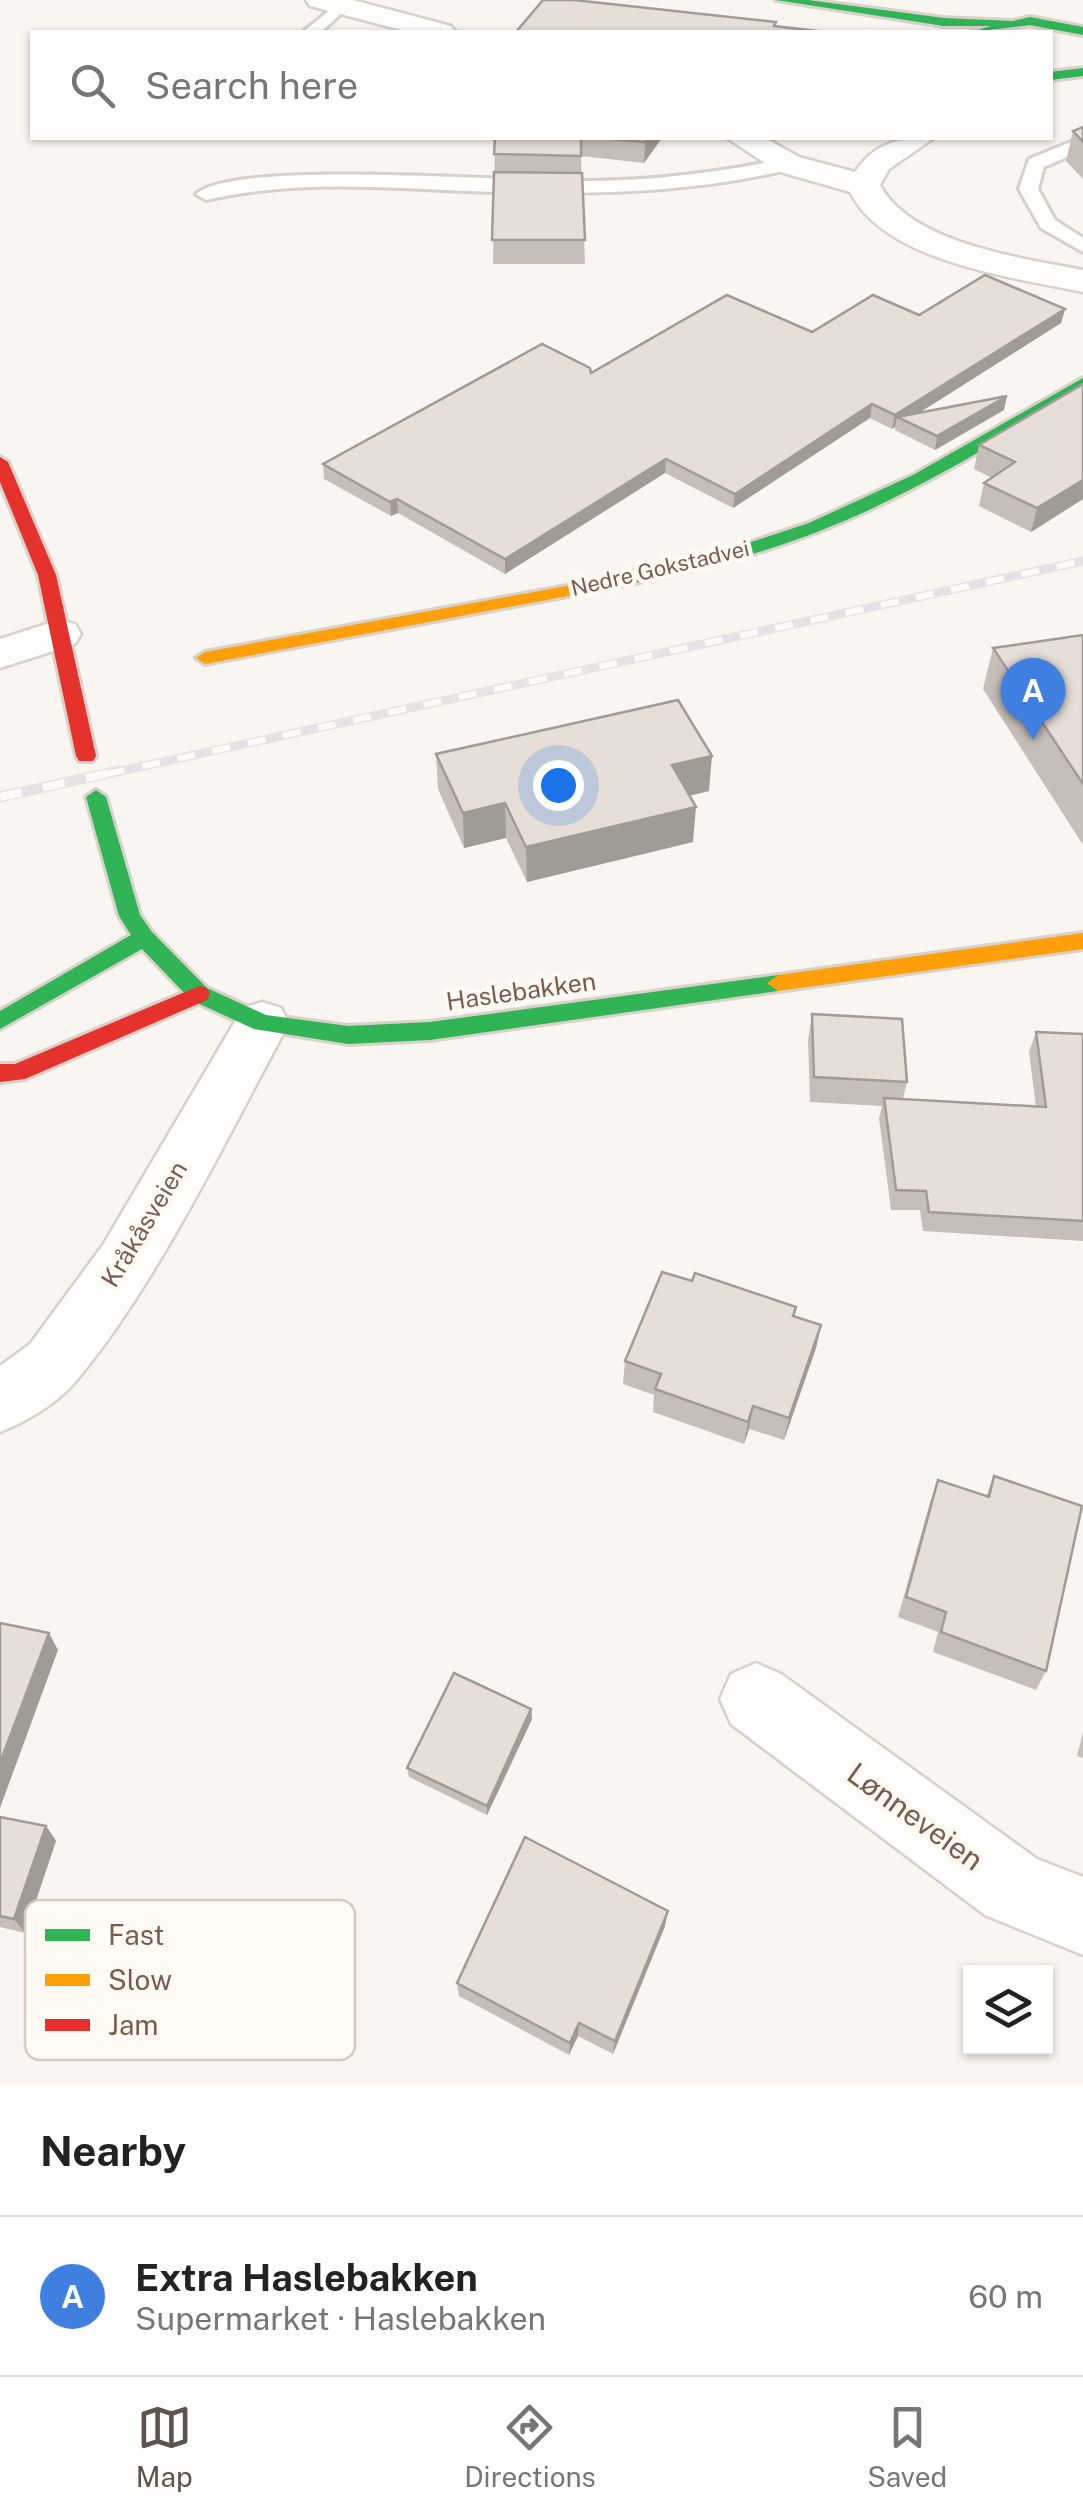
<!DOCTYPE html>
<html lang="en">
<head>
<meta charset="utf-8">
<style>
  body { margin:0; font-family:"Public Sans",sans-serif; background:#f6f6f6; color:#222 }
  .controls { position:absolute; right:30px; bottom:30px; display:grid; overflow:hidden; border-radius:0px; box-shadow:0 2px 8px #0004 }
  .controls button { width:90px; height:90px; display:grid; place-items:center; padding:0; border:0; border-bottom:2px solid #e0e0e0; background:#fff; color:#222; font:50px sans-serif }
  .you { position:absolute; left:558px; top:785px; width:35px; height:35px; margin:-25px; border:8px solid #fff; border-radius:50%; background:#1a73e8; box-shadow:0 0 0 15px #1a73e833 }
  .badge { display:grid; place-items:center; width:65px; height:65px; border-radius:50%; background:#5d544f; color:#fff; font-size:32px; font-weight:700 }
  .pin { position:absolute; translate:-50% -82px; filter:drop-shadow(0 2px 5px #0008) }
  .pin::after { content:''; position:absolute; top:52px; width:35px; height:30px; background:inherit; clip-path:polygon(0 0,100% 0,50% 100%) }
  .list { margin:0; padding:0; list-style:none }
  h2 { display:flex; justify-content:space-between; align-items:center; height:130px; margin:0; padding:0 40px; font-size:42px }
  h2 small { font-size:32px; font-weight:400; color:#767676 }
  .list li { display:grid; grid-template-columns:65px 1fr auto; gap:30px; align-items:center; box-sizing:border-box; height:160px; padding:0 40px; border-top:2px solid #e0e0e0 }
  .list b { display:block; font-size:38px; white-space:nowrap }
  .list p { margin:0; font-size:32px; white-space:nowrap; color:#767676 }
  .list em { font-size:32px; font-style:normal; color:#767676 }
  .icon { flex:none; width:55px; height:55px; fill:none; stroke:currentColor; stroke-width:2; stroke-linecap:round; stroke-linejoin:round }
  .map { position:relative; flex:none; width:1083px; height:2085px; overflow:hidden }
  .search { position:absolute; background:#fff; box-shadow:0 2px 8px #0004; left:30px; right:30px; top:30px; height:110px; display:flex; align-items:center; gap:25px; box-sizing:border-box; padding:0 35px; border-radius:0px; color:#767676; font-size:38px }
  .sheet { height:290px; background:#fff }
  nav { display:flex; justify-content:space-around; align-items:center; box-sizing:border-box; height:140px; border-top:2px solid #e0e0e0; background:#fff; font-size:28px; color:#767676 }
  nav a { display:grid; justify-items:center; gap:5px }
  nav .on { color:#5d544f }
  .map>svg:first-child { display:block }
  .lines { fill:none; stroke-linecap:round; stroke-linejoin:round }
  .lane-casing { stroke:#d7d1cb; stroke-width:6 }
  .street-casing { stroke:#d7d1cb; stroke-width:5 }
  .fast-casing { stroke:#d9d2cb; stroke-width:6 }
  .slow-casing { stroke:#d9d2cb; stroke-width:6 }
  .jam-casing { stroke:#d9d2cb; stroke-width:6 }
  .lane { fill:#fefefd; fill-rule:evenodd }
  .street { fill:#fefefd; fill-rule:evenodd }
  .fast { fill:#30b455; fill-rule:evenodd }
  .slow { fill:#ff9f0a; fill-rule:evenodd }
  .jam { fill:#e5322d; fill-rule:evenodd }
  .rail-far1-casing { stroke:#e6e3e7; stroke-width:9 }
  .rail-casing { stroke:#e6e3e7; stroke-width:11 }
  .rail-far1 { stroke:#fffaf3; stroke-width:6; stroke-dasharray:18; stroke-linecap:butt }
  .rail { stroke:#fffaf3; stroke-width:8; stroke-dasharray:22; stroke-linecap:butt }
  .wall { fill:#c6bfb9 }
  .shaded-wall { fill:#a19b96 }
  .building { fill:#e6ded7; stroke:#a19b96; stroke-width:2.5 }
  .labels { text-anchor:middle; stroke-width:9; stroke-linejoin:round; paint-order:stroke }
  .far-street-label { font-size:22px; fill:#7a5c4d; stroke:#fffaf3 }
  .street-label { font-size:25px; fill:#7a5c4d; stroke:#fffaf3 }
  .near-street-label { font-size:30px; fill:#7a5c4d; stroke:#fffaf3 }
  .key { fill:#fffaf3; stroke:#d7cbc1; stroke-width:2.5 }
  .key-label { font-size:28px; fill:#7a5c4d }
</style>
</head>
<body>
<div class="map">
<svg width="1083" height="2085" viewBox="0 0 1083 2085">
  <rect width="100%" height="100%" fill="#f9f5f0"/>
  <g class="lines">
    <defs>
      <g id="lane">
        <path d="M341 1 349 6 321 32H303Z"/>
        <path d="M1083 137V150L1044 167 1038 189 1055 220 1083 238V252L1041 228 1019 189 1029 159Z"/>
        <path d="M788 158 798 164 795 168C687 195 576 195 466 191 378 187 293 180 206 200L196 194C237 158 521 183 591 181 658 180 723 172 788 158Z"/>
      </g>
      <g id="street">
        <path d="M306 0H353L451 26 456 32H409L310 6Z"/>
        <path d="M727 138H765L799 157 855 172C875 142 899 138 934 138L889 169 880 185C911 244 1023 258 1083 270V292C1012 277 885 262 850 192L777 171Z"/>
        <path d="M59 620 75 624 81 634 75 644 0 668V639Z"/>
        <path d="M262 1002 281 1008 289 1023C227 1137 158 1283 76 1381 58 1403 26 1422 0 1432V1366L30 1344 103 1245 243 1008Z"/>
        <path d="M756 1663 781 1674 1037 1859 1083 1877V1955L985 1915 731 1724 720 1699 731 1674Z"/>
      </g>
      <g id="fast">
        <path d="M776 0H808L944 18 1013 21 1030 17 1083 27V35L1030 25 971 32 991 26H944Z"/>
        <path d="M1083 68V76L1050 80V72Z"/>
        <path d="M1083 378V390C998 441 914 494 822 530 749 559 671 576 594 591L585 586 588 582 727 550 809 523 913 475Z"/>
        <path d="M96 790 106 797 140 915 152 932 207 988 266 1015 348 1026 430 1022 778 975 789 983 778 991 430 1040 348 1044 254 1029 191 1000 142 949 0 1029V1011L131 935 119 916 86 797Z"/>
      </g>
      <g id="slow">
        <path d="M594 581 603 586 600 590 205 664 196 658 205 652Z"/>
        <path d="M1083 933V949L778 991 767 983 778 975Z"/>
      </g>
      <g id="jam">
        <path d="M0 457 8 462 56 575 96 756 93 761H79L76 756 38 575 0 482Z"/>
        <path d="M199 986 207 988 210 994 207 1000 25 1079 0 1082V1064H15Z"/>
      </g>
    </defs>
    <!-- lane casing -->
    <use href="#lane" class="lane-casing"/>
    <!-- street casing -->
    <use href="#street" class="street-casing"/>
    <!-- fast casing -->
    <use href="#fast" class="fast-casing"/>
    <!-- slow casing -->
    <use href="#slow" class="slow-casing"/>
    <!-- jam casing -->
    <use href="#jam" class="jam-casing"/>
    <!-- lane -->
    <use href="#lane" class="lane"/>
    <!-- street -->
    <use href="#street" class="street"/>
    <!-- fast -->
    <use href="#fast" class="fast"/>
    <!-- slow -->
    <use href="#slow" class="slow"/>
    <!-- jam -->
    <use href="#jam" class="jam"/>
    <defs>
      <path id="rail-far1" d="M107 774 1083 561"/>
      <path id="rail" d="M0 797 118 771"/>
    </defs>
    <!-- rail-far1 casing -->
    <use href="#rail-far1" class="rail-far1-casing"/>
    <!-- rail casing -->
    <use href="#rail" class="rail-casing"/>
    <!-- rail-far1 -->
    <use href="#rail-far1" class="rail-far1"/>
    <!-- rail -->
    <use href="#rail" class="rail"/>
  </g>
  <!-- wall -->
  <g class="wall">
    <path d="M1083 127V179L1066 161 1073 131Z"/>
    <path d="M495 138H662L644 163 581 156 585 264H493Z"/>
    <path d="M1065 309 1061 323 919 413 1004 410 935 450 895 430V427L892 429 870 418 733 508 665 473 505 574 398 513 391 516 324 479 323 464 591 373 812 332 919 315Z"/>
    <path d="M1083 384V499L1031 532 979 506 984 483 992 478 974 469 979 445Z"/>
    <path d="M1083 635V845L983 689 993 648Z"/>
    <path d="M436 754 709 791 690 796 693 842 527 882 506 838 464 848 438 789Z"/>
    <path d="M812 1014 907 1082 903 1099 1036 1107 1029 1052 1036 1032 1083 1034V1241L923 1231 920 1210H891L879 1118 882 1106 810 1102 808 1040Z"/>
    <path d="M692 1281 796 1307 794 1316 821 1325 816 1348 784 1440 749 1429 744 1444 653 1412 654 1395 623 1384 625 1361Z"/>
    <path d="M994 1476 1046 1671 1036 1690 933 1652 938 1632 898 1617 930 1502 938 1480 986 1496Z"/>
    <path d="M531 1709 532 1719 487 1815 409 1777 407 1768Z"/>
    <path d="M1083 1732V1758L1077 1756Z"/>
    <path d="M0 1817 46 1826 56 1841 25 1933 0 1927Z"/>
    <path d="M665 1926 613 2054 578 2036 569 2055 459 1996 457 1983Z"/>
  </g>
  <!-- shaded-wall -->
  <g class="shaded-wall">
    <path d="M648 138H662L644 163 645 142Z"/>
    <path d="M1065 309 1061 323 906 421 897 417 895 427 892 429 895 415Z"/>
    <path d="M1007 396 1004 410 935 450 937 436Z"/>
    <path d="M872 404 870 418 733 508 735 494Z"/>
    <path d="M666 459 665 473 505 574V559Z"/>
    <path d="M1083 480V499L1031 532 1037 508Z"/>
    <path d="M397 499 398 513 391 516 390 502Z"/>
    <path d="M712 756 709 791 670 800 672 765Z"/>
    <path d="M505 803 506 838 464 848 463 813Z"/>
    <path d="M696 807 693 842 527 882 526 847Z"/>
    <path d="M821 1325 816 1348 784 1440 789 1418Z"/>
    <path d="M753 1406 749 1429 744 1444 748 1422Z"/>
    <path d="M49 1633 58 1650 0 1808V1763Z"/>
    <path d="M531 1709 532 1719 487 1815V1806Z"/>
    <path d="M46 1826 56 1841 25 1933 14 1919Z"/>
    <path d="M668 1911 665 1926 613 2054 615 2041Z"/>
    <path d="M579 2023 578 2036 569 2055 570 2043Z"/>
  </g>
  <!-- building -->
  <g class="building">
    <path d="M543 0H574L776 22 774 26 826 32H516Z"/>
    <path d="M1083 127V142L1073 131Z"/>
    <path d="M495 138H581V156L494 154Z"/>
    <path d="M601 138H648L645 142Z"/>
    <path d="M494 172 582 173 585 240H492Z"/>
    <path d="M985 275 1065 309 895 415 872 404 735 494 666 459 505 559 397 499 390 502 323 464 542 344 590 368 591 373 727 295 812 332 873 295 919 315Z"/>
    <path d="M1083 384V480L1037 508 984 483 1015 462 979 445Z"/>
    <path d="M1007 396 937 436 897 417Z"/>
    <path d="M1083 635V784L993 648Z"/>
    <path d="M678 700 712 756 672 765 696 807 526 847 505 803 463 813 436 754Z"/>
    <path d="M812 1014 902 1019 907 1082 814 1077Z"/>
    <path d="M1036 1032 1083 1034V1221L929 1212 926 1191 896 1190 884 1098 1046 1107Z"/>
    <path d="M662 1272 692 1281 695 1273 796 1307 793 1316 821 1325 789 1418 753 1406 748 1422 655 1389 661 1374 625 1361Z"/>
    <path d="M994 1476 1082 1506 1046 1671 941 1632 946 1612 906 1597 938 1480 989 1497Z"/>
    <path d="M0 1623 49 1633 0 1763Z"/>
    <path d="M454 1673 531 1709 487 1806 407 1768Z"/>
    <path d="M0 1817 46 1826 14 1919 0 1916Z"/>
    <path d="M525 1837 668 1911 615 2041 579 2023 570 2043 457 1983Z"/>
  </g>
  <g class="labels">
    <!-- far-street labels -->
    <g class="far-street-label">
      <text transform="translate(660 568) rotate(-13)" y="8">Nedre Gokstadvei</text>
    </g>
    <!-- street labels -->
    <g class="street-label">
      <text transform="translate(521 991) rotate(-8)" y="9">Haslebakken</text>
      <text transform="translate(144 1224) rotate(-59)" y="9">Kråkåsveien</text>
    </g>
    <!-- near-street labels -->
    <g class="near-street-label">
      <text transform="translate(915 1817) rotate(36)" y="10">Lønneveien</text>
    </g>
  </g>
  <!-- legend -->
  <rect x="25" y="1900" width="330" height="160" rx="15" class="key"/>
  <rect x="45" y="1929" width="45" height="12" fill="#30b455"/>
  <rect x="45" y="1974" width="45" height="12" fill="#ff9f0a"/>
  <rect x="45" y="2019" width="45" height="12" fill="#e5322d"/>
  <g class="key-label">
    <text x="108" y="1945">Fast</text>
    <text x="108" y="1990">Slow</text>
    <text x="108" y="2035">Jam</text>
  </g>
</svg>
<div class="controls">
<button><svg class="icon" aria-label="layers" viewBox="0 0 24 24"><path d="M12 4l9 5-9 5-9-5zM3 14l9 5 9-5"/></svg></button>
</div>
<div class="you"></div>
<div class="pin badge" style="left:1033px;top:740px;background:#3f7fe0">A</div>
<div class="search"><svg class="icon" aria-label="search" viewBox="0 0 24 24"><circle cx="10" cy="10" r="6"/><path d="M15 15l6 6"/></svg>Search here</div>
</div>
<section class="sheet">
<h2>Nearby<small></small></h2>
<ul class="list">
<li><span class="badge" style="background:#3f7fe0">A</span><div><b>Extra Haslebakken</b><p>Supermarket · Haslebakken</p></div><em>60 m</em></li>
</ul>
</section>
<nav>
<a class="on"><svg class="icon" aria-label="map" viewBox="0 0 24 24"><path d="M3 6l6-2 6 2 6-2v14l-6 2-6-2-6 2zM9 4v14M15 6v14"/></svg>Map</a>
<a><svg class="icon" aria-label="directions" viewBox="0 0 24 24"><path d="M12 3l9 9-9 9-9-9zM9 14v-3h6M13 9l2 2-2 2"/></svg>Directions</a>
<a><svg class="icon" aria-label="saved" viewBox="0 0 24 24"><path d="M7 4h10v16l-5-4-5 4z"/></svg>Saved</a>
</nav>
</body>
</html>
